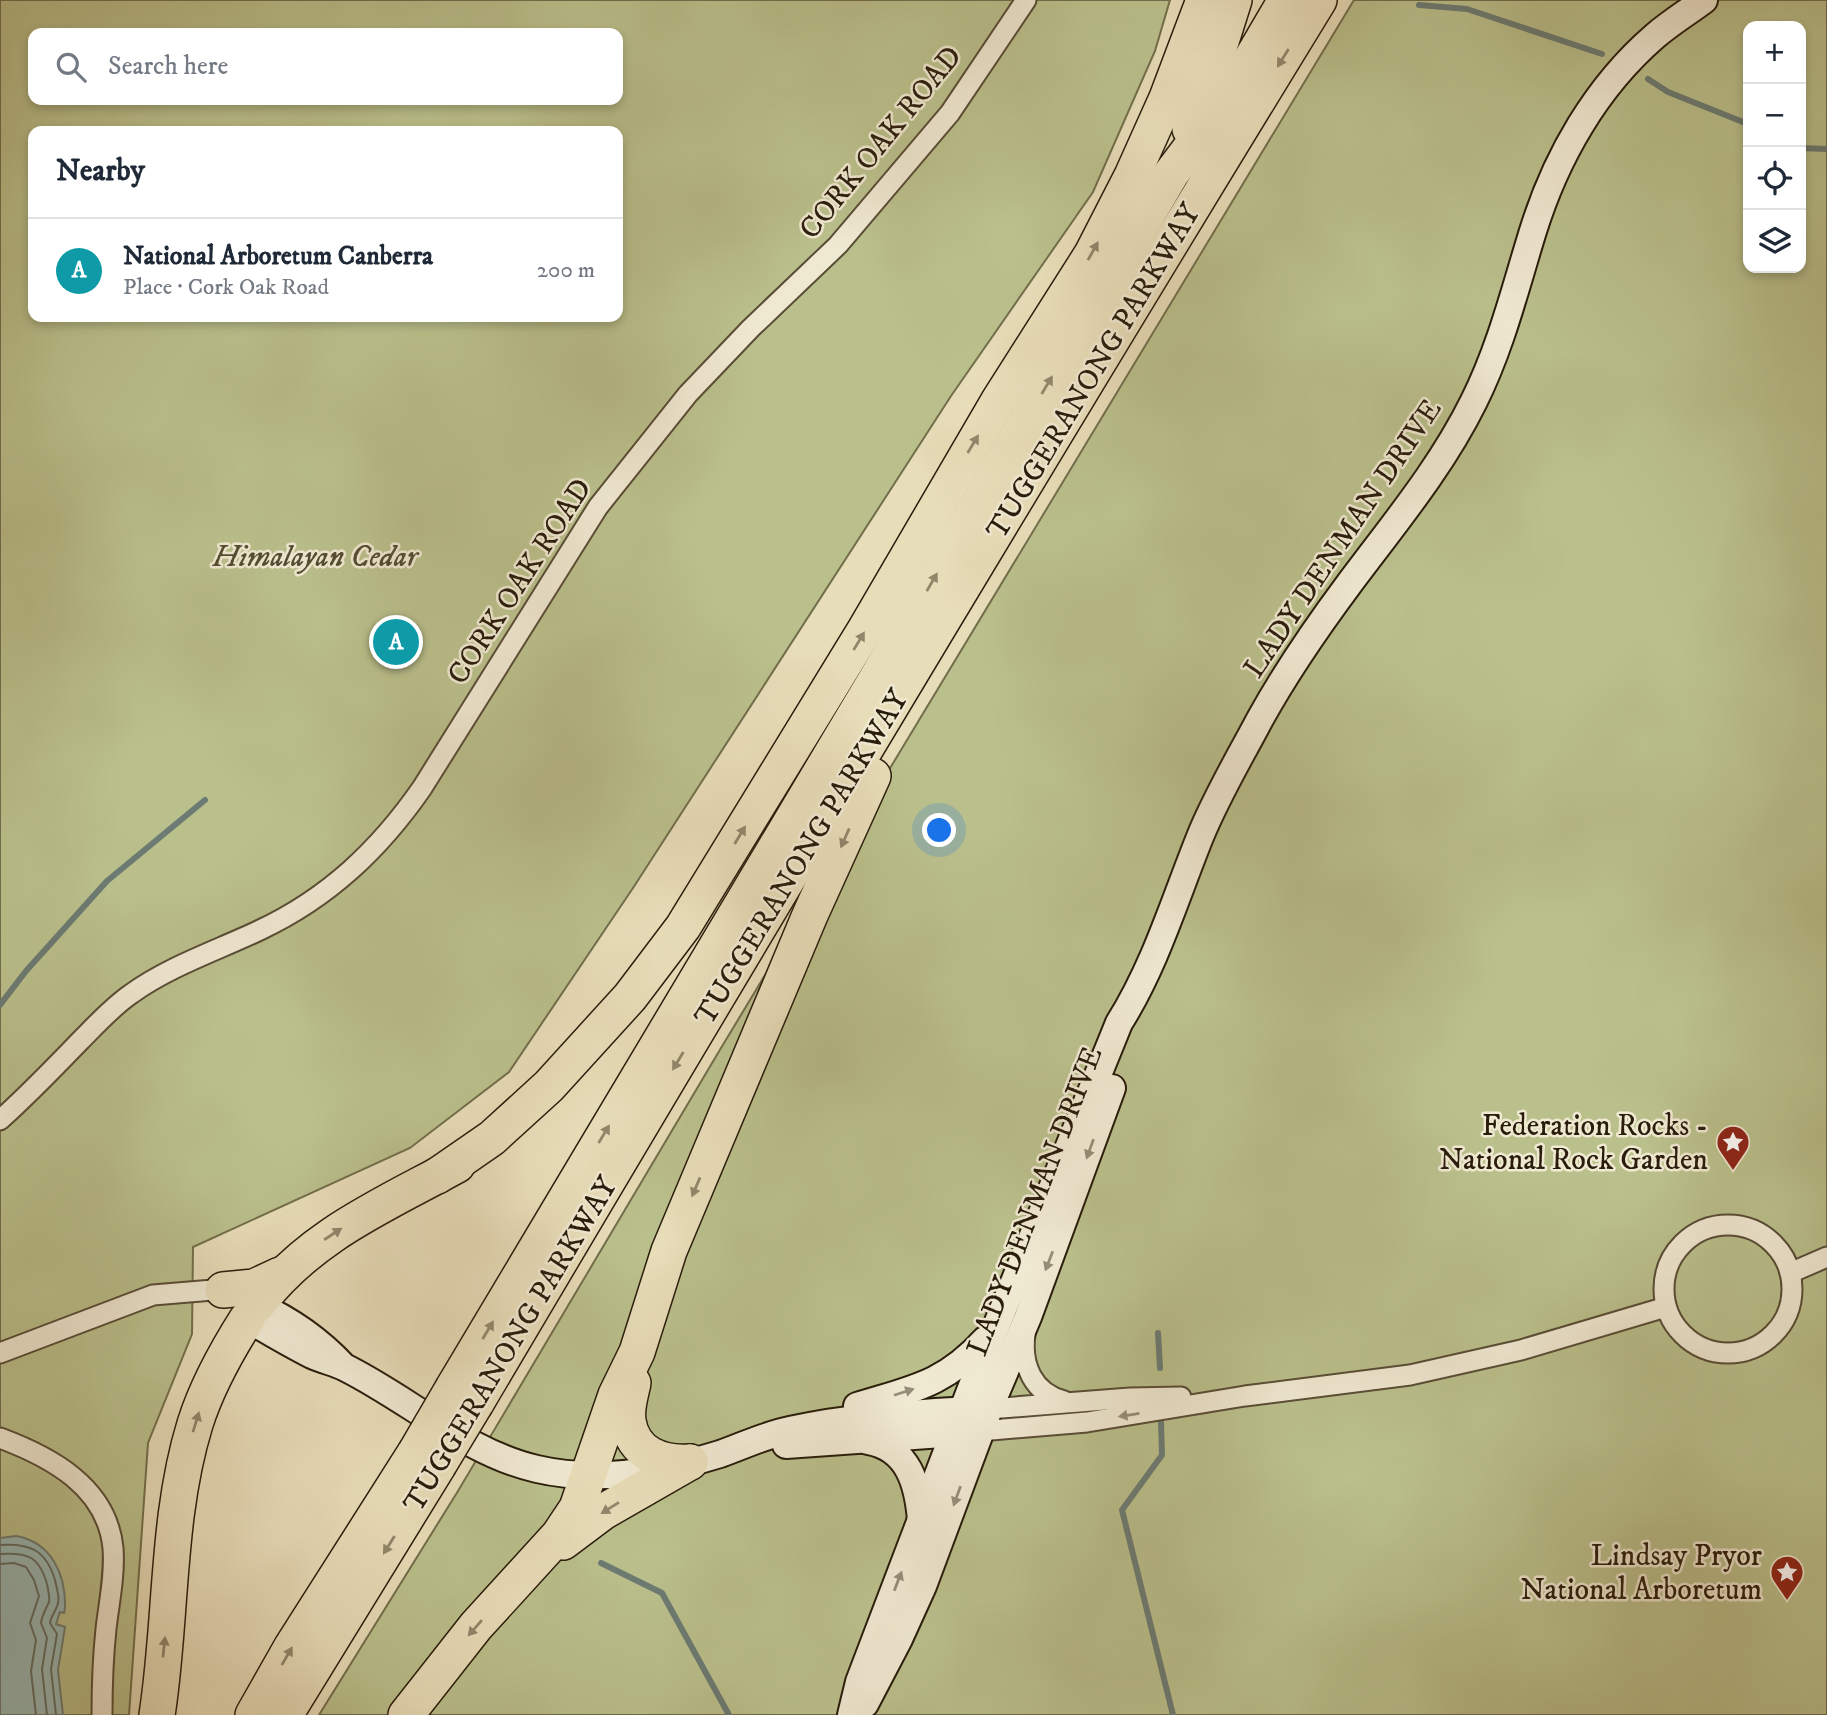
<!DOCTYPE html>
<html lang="en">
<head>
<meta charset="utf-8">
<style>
  body { margin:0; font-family:"IM FELL DW Pica",serif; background:#f6f6f7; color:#1f2937 }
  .controls { position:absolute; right:21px; top:21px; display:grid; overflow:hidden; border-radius:14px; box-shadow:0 4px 10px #0003 }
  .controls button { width:63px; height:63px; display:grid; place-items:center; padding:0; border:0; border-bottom:2px solid #e0e1e3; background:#fff; color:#1f2937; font:35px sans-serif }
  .you { position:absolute; left:940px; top:831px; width:24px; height:24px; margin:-18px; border:5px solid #fff; border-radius:50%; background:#1a73e8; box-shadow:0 0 0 10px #1a73e833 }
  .badge { display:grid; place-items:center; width:46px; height:46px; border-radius:50%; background:#111827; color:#fff; font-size:23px; font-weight:700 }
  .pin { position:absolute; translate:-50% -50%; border:4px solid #fff; box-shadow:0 2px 7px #0006 }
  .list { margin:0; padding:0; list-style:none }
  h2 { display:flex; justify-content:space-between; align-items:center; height:91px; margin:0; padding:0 28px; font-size:30px }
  h2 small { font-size:23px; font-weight:400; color:#747a83 }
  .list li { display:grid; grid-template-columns:46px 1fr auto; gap:21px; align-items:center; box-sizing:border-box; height:105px; padding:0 28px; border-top:2px solid #e0e1e3 }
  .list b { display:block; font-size:26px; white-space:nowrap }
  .list p { margin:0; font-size:23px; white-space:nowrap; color:#747a83 }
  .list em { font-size:23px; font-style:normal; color:#747a83 }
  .icon { flex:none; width:38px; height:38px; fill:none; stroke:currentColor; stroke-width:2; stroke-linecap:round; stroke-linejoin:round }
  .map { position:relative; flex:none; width:1827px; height:1715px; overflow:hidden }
  .search { position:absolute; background:#fff; box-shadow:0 4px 10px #0003; left:28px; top:28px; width:595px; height:77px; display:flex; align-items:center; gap:18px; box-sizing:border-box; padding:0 24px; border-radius:14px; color:#747a83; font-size:26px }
  .panel { position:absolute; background:#fff; box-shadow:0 4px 10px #0003; left:28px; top:126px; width:595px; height:196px; border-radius:14px }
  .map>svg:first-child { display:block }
  .green { fill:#bac08c; stroke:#726e4c; stroke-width:2; fill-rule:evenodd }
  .water { fill:#99bab8; stroke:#6c7b73; stroke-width:2 }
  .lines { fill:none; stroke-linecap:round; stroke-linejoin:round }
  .shore { stroke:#616b62; stroke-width:2 }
  .stream { stroke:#6c7b73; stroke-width:6 }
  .street-casing { stroke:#594c36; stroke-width:23 }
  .secondary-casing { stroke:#291c0b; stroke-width:30 }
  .highway-casing { stroke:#291c0b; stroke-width:38 }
  .street { stroke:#f0e9d2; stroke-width:19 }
  .secondary { stroke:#f0e9d2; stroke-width:26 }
  .highway { stroke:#e8ddb9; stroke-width:35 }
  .highway-bridge-casing { stroke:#291c0b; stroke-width:38; stroke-linecap:butt }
  .highway-bridge { stroke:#e8ddb9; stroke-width:35 }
  .oneway { fill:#92866b }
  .oneway2 { fill:#968d78 }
  .labels { text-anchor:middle; stroke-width:5; stroke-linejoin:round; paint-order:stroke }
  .street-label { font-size:30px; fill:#291c0b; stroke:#f0e9d2 }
  .park-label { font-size:30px; font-style:italic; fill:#544d32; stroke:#f0e9d2 }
  .poi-label { font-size:30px; fill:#291c0b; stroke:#f0e9d2; text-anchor:end }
</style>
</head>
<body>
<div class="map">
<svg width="1827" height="1715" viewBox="0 0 1827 1715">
  <rect width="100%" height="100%" fill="#e8ddb9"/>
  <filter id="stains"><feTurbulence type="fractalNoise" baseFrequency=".00286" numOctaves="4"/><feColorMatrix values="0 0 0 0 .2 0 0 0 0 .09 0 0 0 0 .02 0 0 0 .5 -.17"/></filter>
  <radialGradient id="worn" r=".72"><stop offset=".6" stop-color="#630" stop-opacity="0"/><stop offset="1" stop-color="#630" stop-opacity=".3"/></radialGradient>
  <!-- green -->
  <g class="green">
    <path d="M0 0H1170L1155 51 1093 192 951 396 633 888 509 1072 410 1148 193 1247 192 1334 148 1443 129 1715H0ZM33 33H618V100H33ZM33 131H618V317H33Z"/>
    <path d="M1354 0H1827V1715H319L458 1491 721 1048ZM1748 26H1801V268H1748Z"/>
  </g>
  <!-- water -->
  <path class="water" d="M16 1536C51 1542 66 1574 65 1608L64 1613 60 1612 56 1624 65 1627 58 1670 63 1715H0V1538Z"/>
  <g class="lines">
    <!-- shore -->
    <g class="shore">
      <path d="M0 1545C30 1543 46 1550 55 1580 56 1586 60 1597 58 1603 57 1609 51 1616 50 1623L57 1634 51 1669 56 1715"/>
      <path d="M0 1554C27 1552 39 1556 47 1584 48 1589 50 1597 49 1602 46 1609 42 1615 41 1623L47 1638 42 1669 47 1715"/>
      <path d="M0 1564 14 1563 26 1567 34 1580 39 1596 30 1623 36 1640 31 1671 36 1715"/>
    </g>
    <!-- stream -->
    <g class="stream">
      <path d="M1419 5 1467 9 1602 54"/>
      <path d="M1648 79 1668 92 1748 124"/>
      <path d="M1801 148 1827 149"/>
      <path d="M0 1005 26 971 107 881 205 800"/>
      <path d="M1158 1333 1160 1368"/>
      <path d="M1161 1422 1162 1455 1122 1510 1173 1715"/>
      <path d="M601 1563 662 1593 729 1715"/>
    </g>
    <defs>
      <g id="street">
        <path d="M0 1120C28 1095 54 1068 80 1041 96 1025 112 1007 131 994 170 966 216 951 260 930 328 898 379 850 422 788L598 507 688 394 751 328 838 245 950 113 1026 0"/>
        <circle cx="1728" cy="1289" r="64"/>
        <path d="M1790 1273 1827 1257"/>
        <path d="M1025 1335C1021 1365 1033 1393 1064 1401"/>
        <path d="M0 1353 153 1295 213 1290 232 1293"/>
        <path d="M989 1409 1130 1398 1181 1397"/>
        <path d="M980 1431 1087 1422 1245 1396 1410 1375 1521 1350 1666 1307"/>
        <path d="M0 1438C51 1457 107 1487 113 1548 115 1576 109 1602 106 1629 103 1657 102 1686 102 1715"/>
      </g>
      <g id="secondary">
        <path d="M344 1367C319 1340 290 1320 257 1305L247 1319C269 1331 290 1344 312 1355 323 1360 336 1363 346 1368 410 1400 467 1453 537 1469 597 1483 662 1472 720 1454 743 1446 765 1435 790 1430 856 1415 922 1413 989 1409"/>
        <path d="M857 1406C912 1389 944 1385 985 1340"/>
        <path d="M868 1441C909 1448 918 1485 921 1520"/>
        <path d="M786 1445 971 1432"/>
        <path d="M865 1704 899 1639 923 1586 989 1409 1028 1317 1112 1088"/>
        <path d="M851 1715 859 1682 970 1391 1119 1023C1155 966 1175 899 1200 837 1216 797 1240 757 1260 719 1286 672 1317 627 1349 584 1393 525 1441 468 1474 401 1501 347 1515 289 1533 231 1556 157 1596 87 1655 36 1670 23 1688 12 1704 0"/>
      </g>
      <g id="highway">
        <path d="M1190 129 1212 70 1234 0"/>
        <path d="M437 1176 492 1138 549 1086 630 997 683 927 865 630 998 402 1092 254 1132 176 1167 98 1204 0"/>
        <path d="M223 1290 254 1287 280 1275"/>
        <path d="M257 1305C311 1235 382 1206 457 1165"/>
        <path d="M633 1383C630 1396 626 1409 628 1421 633 1454 662 1464 690 1462"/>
        <path d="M453 1388 874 683 1171 174 1229 97 1286 0"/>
        <path d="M476 1403C754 933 1034 465 1319 0"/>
        <path d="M563 1542 603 1512 690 1462"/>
        <path d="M157 1715C172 1619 166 1518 195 1424 207 1386 226 1352 247 1319"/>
        <path d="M253 1715 291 1648 415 1453"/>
        <path d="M285 1715 438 1466"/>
        <path d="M406 1715 476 1626 559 1535 577 1508 616 1395 637 1352 669 1251 810 915 873 776"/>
      </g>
    </defs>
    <!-- street casing -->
    <use href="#street" class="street-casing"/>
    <!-- secondary casing -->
    <use href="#secondary" class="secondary-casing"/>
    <!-- highway casing -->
    <use href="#highway" class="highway-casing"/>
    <!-- street -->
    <use href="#street" class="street"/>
    <!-- secondary -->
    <use href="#secondary" class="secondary"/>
    <!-- highway -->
    <use href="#highway" class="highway"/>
    <defs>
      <g id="highway-bridge">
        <path d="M415 1453 453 1388"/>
        <path d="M438 1466 476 1403"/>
      </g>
    </defs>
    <!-- highway-bridge casing -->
    <use href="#highway-bridge" class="highway-bridge-casing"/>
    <!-- highway-bridge -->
    <use href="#highway-bridge" class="highway-bridge"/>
  </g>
  <!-- one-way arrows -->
  <defs><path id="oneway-solid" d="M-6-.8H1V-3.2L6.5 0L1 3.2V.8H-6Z" transform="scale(1.75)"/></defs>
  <g class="oneway">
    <use href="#oneway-solid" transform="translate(1283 58) rotate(122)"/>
    <use href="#oneway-solid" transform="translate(1093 251) rotate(-61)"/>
    <use href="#oneway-solid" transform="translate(1047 385) rotate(-59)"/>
    <use href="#oneway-solid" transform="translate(973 444) rotate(-59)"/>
    <use href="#oneway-solid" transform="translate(932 582) rotate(-60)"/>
    <use href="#oneway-solid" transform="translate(859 641) rotate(-59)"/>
    <use href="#oneway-solid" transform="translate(740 835) rotate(-59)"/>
    <use href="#oneway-solid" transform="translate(845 838) rotate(114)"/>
    <use href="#oneway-solid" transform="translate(678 1061) rotate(121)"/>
    <use href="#oneway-solid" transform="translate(604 1134) rotate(-59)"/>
    <use href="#oneway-solid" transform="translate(696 1187) rotate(113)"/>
    <use href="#oneway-solid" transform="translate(333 1234) rotate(-33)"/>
    <use href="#oneway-solid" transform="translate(488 1330) rotate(-59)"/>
    <use href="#oneway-solid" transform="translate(196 1422) rotate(-73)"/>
    <use href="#oneway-solid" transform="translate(610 1508) rotate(148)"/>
    <use href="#oneway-solid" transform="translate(389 1545) rotate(122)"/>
    <use href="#oneway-solid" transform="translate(475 1628) rotate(131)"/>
    <use href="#oneway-solid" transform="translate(164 1647) rotate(-84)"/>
    <use href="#oneway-solid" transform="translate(287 1656) rotate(-60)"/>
  </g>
  <g class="oneway2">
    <use href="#oneway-solid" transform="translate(1090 1149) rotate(110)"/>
    <use href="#oneway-solid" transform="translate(1049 1261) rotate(111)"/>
    <use href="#oneway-solid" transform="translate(904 1392) rotate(-18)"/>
    <use href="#oneway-solid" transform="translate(1129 1415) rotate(171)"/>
    <use href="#oneway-solid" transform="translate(957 1496) rotate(110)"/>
    <use href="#oneway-solid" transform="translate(898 1581) rotate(-69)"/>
  </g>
  <!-- icons -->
  <defs>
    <symbol id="sight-pin" viewBox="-11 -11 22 30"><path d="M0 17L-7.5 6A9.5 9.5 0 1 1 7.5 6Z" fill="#8f2418" stroke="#f0e9d2"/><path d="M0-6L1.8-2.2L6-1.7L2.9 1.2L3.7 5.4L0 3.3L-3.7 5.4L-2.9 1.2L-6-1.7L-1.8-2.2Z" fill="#fff"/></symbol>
  </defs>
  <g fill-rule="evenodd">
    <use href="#sight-pin" x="1714" y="1123" width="38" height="52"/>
    <use href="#sight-pin" x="1768" y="1553" width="38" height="52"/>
  </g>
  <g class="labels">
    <!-- street labels -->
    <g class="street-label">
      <text transform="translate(880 142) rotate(-51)" y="10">CORK OAK ROAD</text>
      <text transform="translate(1093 371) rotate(-59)" y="10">TUGGERANONG PARKWAY</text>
      <text transform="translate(1342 538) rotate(-56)" y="10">LADY DENMAN DRIVE</text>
      <text transform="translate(519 581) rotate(-57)" y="10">CORK OAK ROAD</text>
      <text transform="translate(801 857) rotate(-59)" y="10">TUGGERANONG PARKWAY</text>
      <text transform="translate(1034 1201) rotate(-69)" y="10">LADY DENMAN DRIVE</text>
      <text transform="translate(510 1344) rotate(-59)" y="10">TUGGERANONG PARKWAY</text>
    </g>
    <!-- park labels -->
    <g class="park-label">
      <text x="315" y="566">Himalayan Cedar</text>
    </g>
    <!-- poi labels -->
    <g class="poi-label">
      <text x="1708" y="1135">Federation Rocks -<tspan x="1708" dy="34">National Rock Garden</tspan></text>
      <text x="1762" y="1565">Lindsay Pryor<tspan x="1762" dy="34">National Arboretum</tspan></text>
    </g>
  </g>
  <rect width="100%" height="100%" filter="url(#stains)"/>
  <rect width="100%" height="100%" fill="url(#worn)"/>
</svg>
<div class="controls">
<button>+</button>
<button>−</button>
<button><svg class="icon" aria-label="locate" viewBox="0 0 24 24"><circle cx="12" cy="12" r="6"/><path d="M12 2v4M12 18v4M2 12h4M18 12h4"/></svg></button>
<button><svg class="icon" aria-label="layers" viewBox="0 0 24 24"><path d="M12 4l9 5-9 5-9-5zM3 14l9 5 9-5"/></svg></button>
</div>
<div class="you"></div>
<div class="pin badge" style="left:396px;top:642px;background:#0f9aa8">A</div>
<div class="search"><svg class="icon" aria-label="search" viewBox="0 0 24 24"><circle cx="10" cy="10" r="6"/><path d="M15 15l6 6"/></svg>Search here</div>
<section class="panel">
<h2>Nearby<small></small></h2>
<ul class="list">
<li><span class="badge" style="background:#0f9aa8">A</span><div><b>National Arboretum Canberra</b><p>Place · Cork Oak Road</p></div><em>200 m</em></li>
</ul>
</section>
</div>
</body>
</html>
